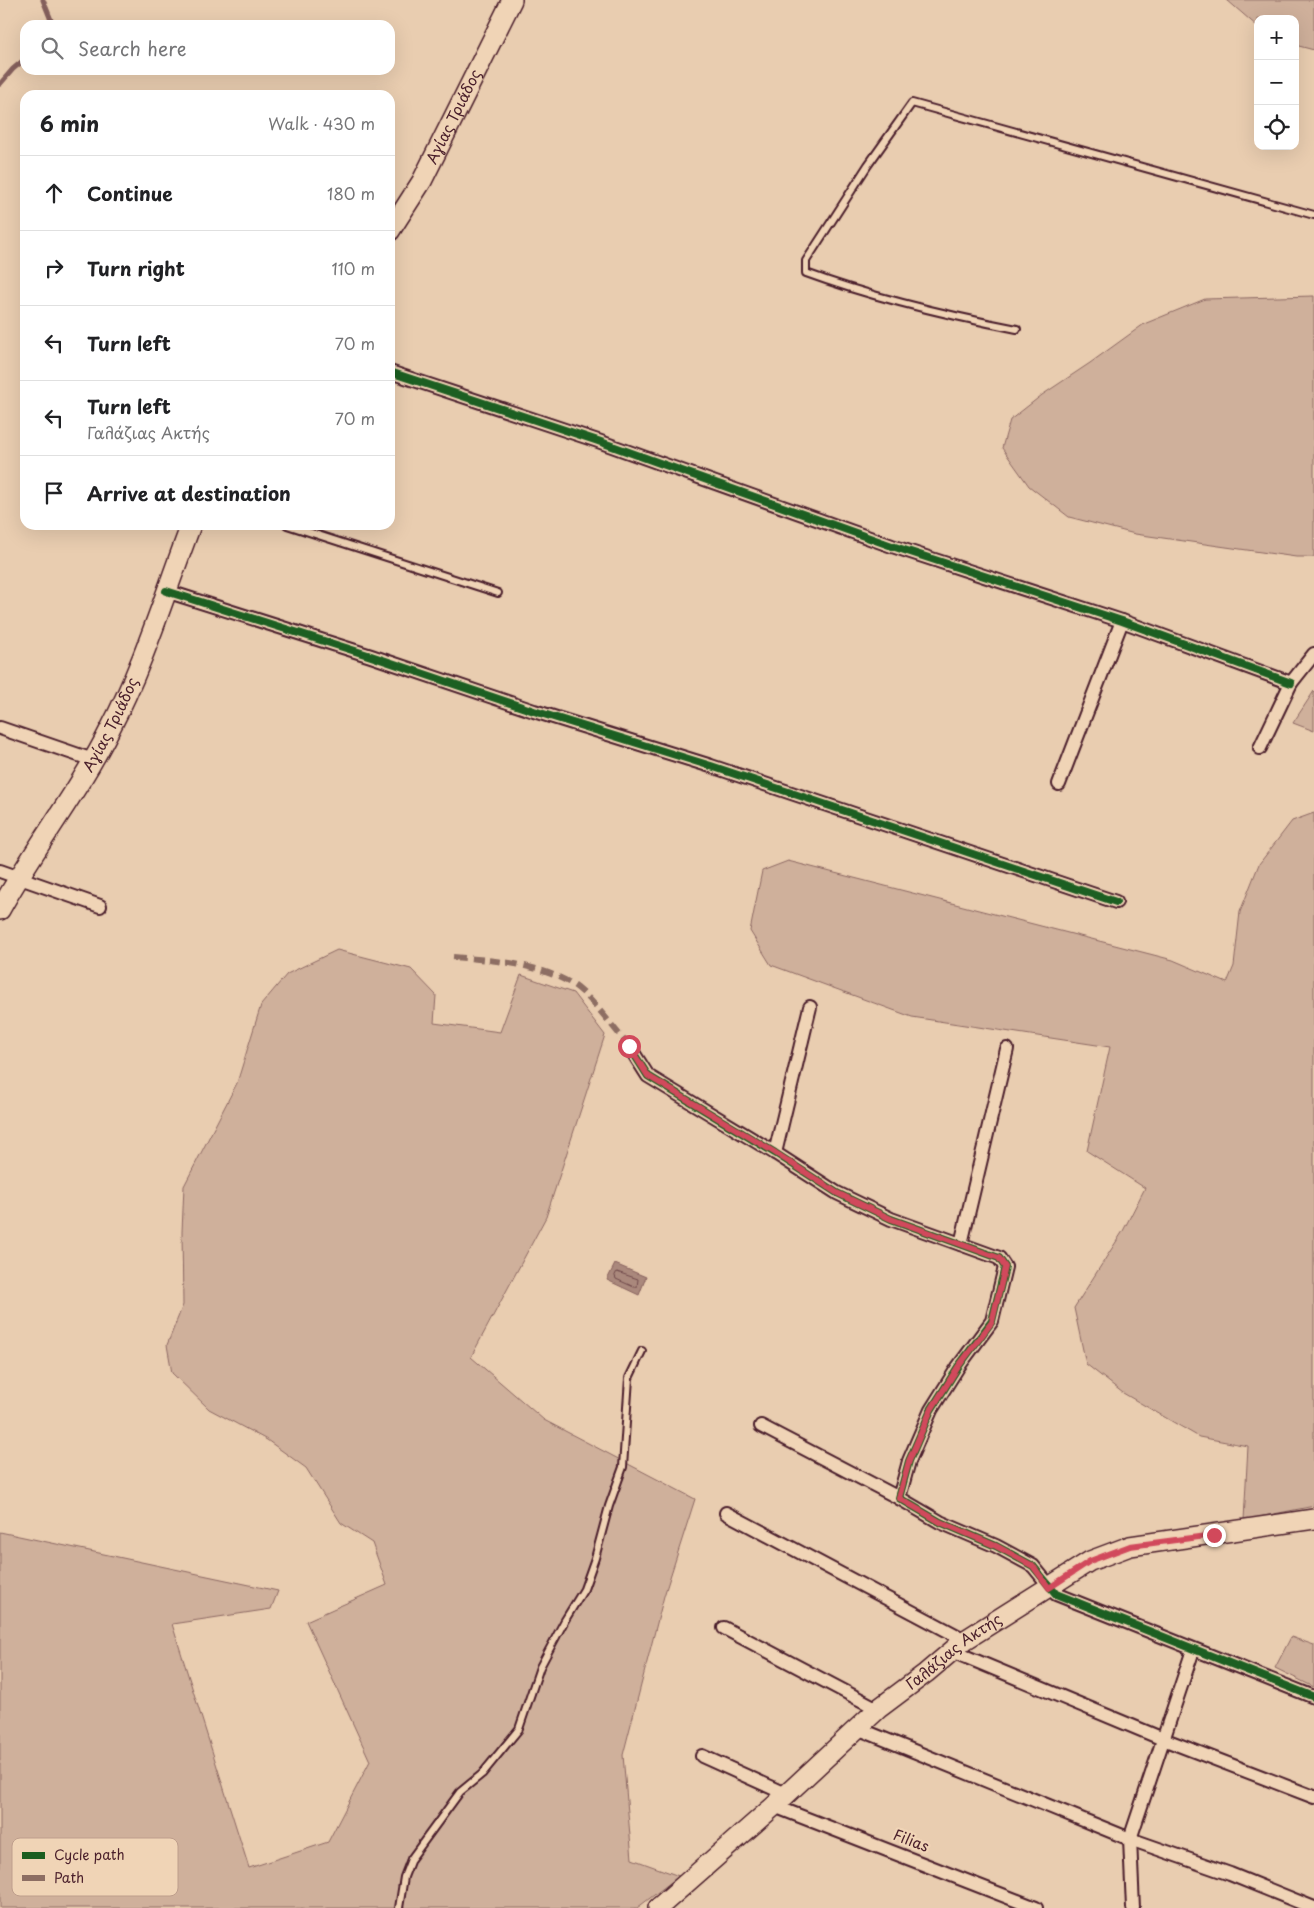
<!DOCTYPE html>
<html lang="en">
<head>
<meta charset="utf-8">
<style>
  body { margin:0; font-family:"Playpen Sans",sans-serif; background:#f6f6f6; color:#202124 }
  .controls { position:absolute; right:15px; top:15px; display:grid; overflow:hidden; border-radius:10px; box-shadow:0 5px 20px #0002 }
  .controls button { width:45px; height:45px; display:grid; place-items:center; padding:0; border:0; border-bottom:1px solid #e0e0e0; background:#fff; color:#202124; font:25px sans-serif }
  .stop { position:absolute; width:15px; height:15px; margin:-11px; border:4px solid #d1495b; border-radius:50%; background:#fff }
  .stop.end { background:#d1495b; border-color:#fff; box-shadow:0 1px 5px #0008 }
  .list { margin:0; padding:0; list-style:none }
  h2 { display:flex; justify-content:space-between; align-items:center; height:65px; margin:0; padding:0 20px; font-size:21px }
  h2 small { font-size:16px; font-weight:400; color:#757577 }
  .list li { display:grid; grid-template-columns:32px 1fr auto; gap:15px; align-items:center; box-sizing:border-box; height:75px; padding:0 20px; border-top:1px solid #e0e0e0 }
  .list b { display:block; font-size:19px; white-space:nowrap }
  .list p { margin:0; font-size:16px; white-space:nowrap; color:#757577 }
  .list em { font-size:16px; font-style:normal; color:#757577 }
  .icon { flex:none; width:28px; height:28px; fill:none; stroke:currentColor; stroke-width:2; stroke-linecap:round; stroke-linejoin:round }
  .map { position:relative; flex:none; width:1314px; height:1908px; overflow:hidden }
  .search { position:absolute; background:#fff; box-shadow:0 5px 20px #0002; left:20px; top:20px; width:375px; height:55px; display:flex; align-items:center; gap:12px; box-sizing:border-box; padding:0 18px; border-radius:15px; color:#757577; font-size:19px }
  .panel { position:absolute; background:#fff; box-shadow:0 5px 20px #0002; left:20px; top:90px; width:375px; height:440px; border-radius:15px }
  .map>svg:first-child { display:block }
  .green { fill:#cfb09b; stroke:#8c6863 }
  .water { fill:#aa887b; stroke:#845e5b }
  .lines { fill:none; stroke-linecap:round; stroke-linejoin:round }
  .shore { stroke:#70494b; stroke-width:1 }
  .stream { stroke:#845e5b; stroke-width:5 }
  .lane-casing { stroke:#4a1f2b; stroke-width:10 }
  .street-casing { stroke:#4a1f2b; stroke-width:16 }
  .secondary-casing { stroke:#4a1f2b; stroke-width:22 }
  .lane { stroke:#f0d4b6; stroke-width:6 }
  .street { stroke:#f0d4b6; stroke-width:12 }
  .secondary { stroke:#f0d4b6; stroke-width:19 }
  .quiet { stroke:#8d6e63; stroke-width:6; stroke-dasharray:12 6; stroke-linecap:butt }
  .cycleway-casing { stroke:#f0d4b6; stroke-width:11 }
  .cycleway { stroke:#1b5e20; stroke-width:8 }
  .route { stroke:#d1495b; stroke-width:6 }
  .labels { text-anchor:middle; stroke-width:4.5; stroke-linejoin:round; paint-order:stroke }
  .street-label { font-size:15px; fill:#4a1f2b; stroke:#f0d4b6 }
  .key { fill:#f0d4b6; stroke:#be9e8c; stroke-width:1 }
  .key-label { font-size:14px; fill:#4a1f2b }
</style>
</head>
<body>
<div class="map">
<svg width="1314" height="1908" viewBox="0 0 1314 1908">
  <rect width="100%" height="100%" fill="#e9cdb0"/>
  <filter id="ink" filterUnits="userSpaceOnUse"><feTurbulence type="fractalNoise" baseFrequency=".02" numOctaves="2"/><feDisplacementMap in="SourceGraphic" scale="10" xChannelSelector="R" yChannelSelector="G"/><feConvolveMatrix kernelMatrix="1 2 1 2 8 2 1 2 1" color-interpolation-filters="sRGB"/></filter>
  <g filter="url(#ink)">
    <!-- green -->
    <g class="green">
      <path d="M1227 0H1314V50L1295 45V19H1258V27Z"/>
      <path d="M1314 296V557H1296L1135 534 1069 517 1029 486 1002 448 1010 420 1042 395 1090 363 1144 324 1205 299Z"/>
      <path d="M1314 691V731L1293 723Z"/>
      <path d="M1314 813V1506L1244 1520 1248 1446 1199 1437 1123 1393 1086 1364 1074 1308 1123 1231 1145 1188 1087 1151 1110 1047 912 1017 771 965 750 931 762 871 788 861 1173 960 1227 983 1234 966 1240 912 1259 864 1292 821Z"/>
      <path d="M337 950 411 969 436 995 434 1023 500 1032 521 975 573 993 605 1035 546 1217 471 1357 544 1420 695 1499 664 1596 623 1755 632 1859 679 1876 637 1908H0V1532L278 1591 271 1609 172 1624 249 1868 328 1842 370 1761 306 1621 387 1585 372 1543 341 1523 306 1468 267 1440 209 1409 172 1373 167 1345 183 1305 182 1232 184 1186 237 1083 261 1005 287 974Z"/>
      <path d="M1291 1637 1314 1645V1687L1275 1668Z"/>
    </g>
    <!-- water -->
    <path class="water" d="M615 1264 646 1277 639 1295 607 1280Z"/>
    <g class="lines">
      <!-- shore -->
      <path class="shore" d="M617 1272 638 1279 637 1287H634L616 1279 615 1276Z"/>
      <!-- stream -->
      <g class="stream">
        <path d="M43 0 51 20 49 25"/>
        <path d="M0 84 13 69 25 59"/>
      </g>
      <defs>
        <g id="lane">
          <path d="M1017 329C946 315 874 298 806 273V261L868 165 912 103 1314 215"/>
          <path d="M287 525 498 593"/>
          <path d="M399 1908 404 1877 411 1859 460 1792 482 1774 519 1729 540 1667 565 1620 584 1589 595 1558 609 1506 623 1467 629 1378 642 1351"/>
        </g>
        <g id="street">
          <path d="M390 372 598 441 892 546 1122 621 1291 683"/>
          <path d="M166 591 371 656 534 711 711 766 1116 902"/>
          <path d="M0 728 93 760"/>
          <path d="M1260 748 1291 683 1314 654"/>
          <path d="M1059 784 1122 621"/>
          <path d="M0 871 100 906"/>
          <path d="M629 1046 648 1076 775 1153 837 1193 891 1219 999 1258 1005 1267 992 1321 958 1367 931 1410 909 1461 899 1498 940 1522 996 1546 1033 1566 1056 1594 1314 1697"/>
          <path d="M775 1153 810 1007"/>
          <path d="M961 1244 1007 1049"/>
          <path d="M761 1426 899 1498"/>
          <path d="M726 1513 965 1640"/>
          <path d="M724 1628 878 1709"/>
          <path d="M952 1651 1163 1739 1314 1797"/>
          <path d="M857 1728 1130 1839 1230 1874 1314 1908"/>
          <path d="M702 1756 786 1794"/>
          <path d="M774 1806 1036 1908"/>
          <path d="M1133 1908 1130 1839 1193 1650"/>
        </g>
        <g id="secondary">
          <path id="s1" d="M390 231 422 181 512 0"/>
          <path id="s2" d="M0 910C34 848 79 791 110 729 144 664 165 593 191 525"/>
          <path id="s3" d="M658 1908 774 1806 878 1709 926 1673 965 1640 1090 1561 1130 1546 1314 1519"/>
        </g>
      </defs>
      <!-- lane casing -->
      <use href="#lane" class="lane-casing"/>
      <!-- street casing -->
      <use href="#street" class="street-casing"/>
      <!-- secondary casing -->
      <use href="#secondary" class="secondary-casing"/>
      <!-- lane -->
      <use href="#lane" class="lane"/>
      <!-- street -->
      <use href="#street" class="street"/>
      <!-- secondary -->
      <use href="#secondary" class="secondary"/>
      <!-- quiet -->
      <path class="quiet" d="M453 957C493 960 536 963 572 984 589 994 615 1030 629 1046"/>
      <defs>
        <g id="cycleway">
          <path d="M390 372 598 441 892 546 1122 621 1291 683"/>
          <path d="M166 591 371 656 534 711 711 766 1116 902"/>
          <path d="M629 1046 648 1076 775 1153 837 1193 891 1219 999 1258 1005 1267 992 1321 958 1367 931 1410 909 1461 899 1498 940 1522 996 1546 1033 1566 1056 1594 1314 1697"/>
        </g>
      </defs>
      <!-- cycleway casing -->
      <use href="#cycleway" class="cycleway-casing"/>
      <!-- cycleway -->
      <use href="#cycleway" class="cycleway"/>
    </g>
  </g>
  <g class="lines" filter="url(#ink)">
    <!-- route -->
    <path class="route" d="M629 1046 648 1076 774 1152 837 1193 891 1219 999 1258 1005 1267 992 1322 958 1367 931 1410 909 1461 899 1498 940 1522 996 1546 1033 1566 1049 1588 1090 1561 1130 1546 1214 1535"/>
  </g>
  <g class="labels">
    <!-- street labels -->
    <g class="street-label">
      <text dy="5" stroke="none"><textPath href="#s1" startOffset="131">Αγίας Τριάδος</textPath></text>
      <text dy="5" stroke="none"><textPath href="#s2" startOffset="216">Αγίας Τριάδος</textPath></text>
      <text dy="5" stroke="none"><textPath href="#s3" startOffset="392">Γαλάζιας Ακτής</textPath></text>
      <text transform="translate(911 1841) rotate(21)" y="5">Filias</text>
    </g>
  </g>
  <!-- legend -->
  <rect x="12" y="1838" width="166" height="58" rx="8" class="key"/>
  <rect x="22" y="1852" width="23" height="7" fill="#1b5e20"/>
  <rect x="22" y="1875" width="23" height="6" fill="#8d6e63"/>
  <g class="key-label">
    <text x="54" y="1860">Cycle path</text>
    <text x="54" y="1883">Path</text>
  </g>
</svg>
<div class="controls">
<button>+</button>
<button>−</button>
<button><svg class="icon" aria-label="locate" viewBox="0 0 24 24"><circle cx="12" cy="12" r="6"/><path d="M12 2v4M12 18v4M2 12h4M18 12h4"/></svg></button>
</div>
<div class="stop" style="left:629px;top:1046px"></div>
<div class="stop end" style="left:1214px;top:1535px"></div>
<div class="search"><svg class="icon" aria-label="search" viewBox="0 0 24 24"><circle cx="10" cy="10" r="6"/><path d="M15 15l6 6"/></svg>Search here</div>
<section class="panel">
<h2>6 min<small>Walk · 430 m</small></h2>
<ul class="list">
<li><svg class="icon" aria-label="ahead" viewBox="0 0 24 24"><path d="M12 20V5M6 11l6-6 6 6"/></svg><div><b>Continue</b></div><em>180 m</em></li>
<li><svg class="icon" aria-label="right" viewBox="0 0 24 24"><path d="M7 20v-9h11M14 6l5 5-5 5"/></svg><div><b>Turn right</b></div><em>110 m</em></li>
<li><svg class="icon" aria-label="left" viewBox="0 0 24 24"><path d="M17 20v-9H6M10 6l-5 5 5 5"/></svg><div><b>Turn left</b></div><em>70 m</em></li>
<li><svg class="icon" aria-label="left" viewBox="0 0 24 24"><path d="M17 20v-9H6M10 6l-5 5 5 5"/></svg><div><b>Turn left</b><p>Γαλάζιας Ακτής</p></div><em>70 m</em></li>
<li><svg class="icon" aria-label="arrive" viewBox="0 0 24 24"><path d="M6 21V4h12l-3 4 3 4H6"/></svg><div><b>Arrive at destination</b></div></li>
</ul>
</section>
</div>
</body>
</html>
